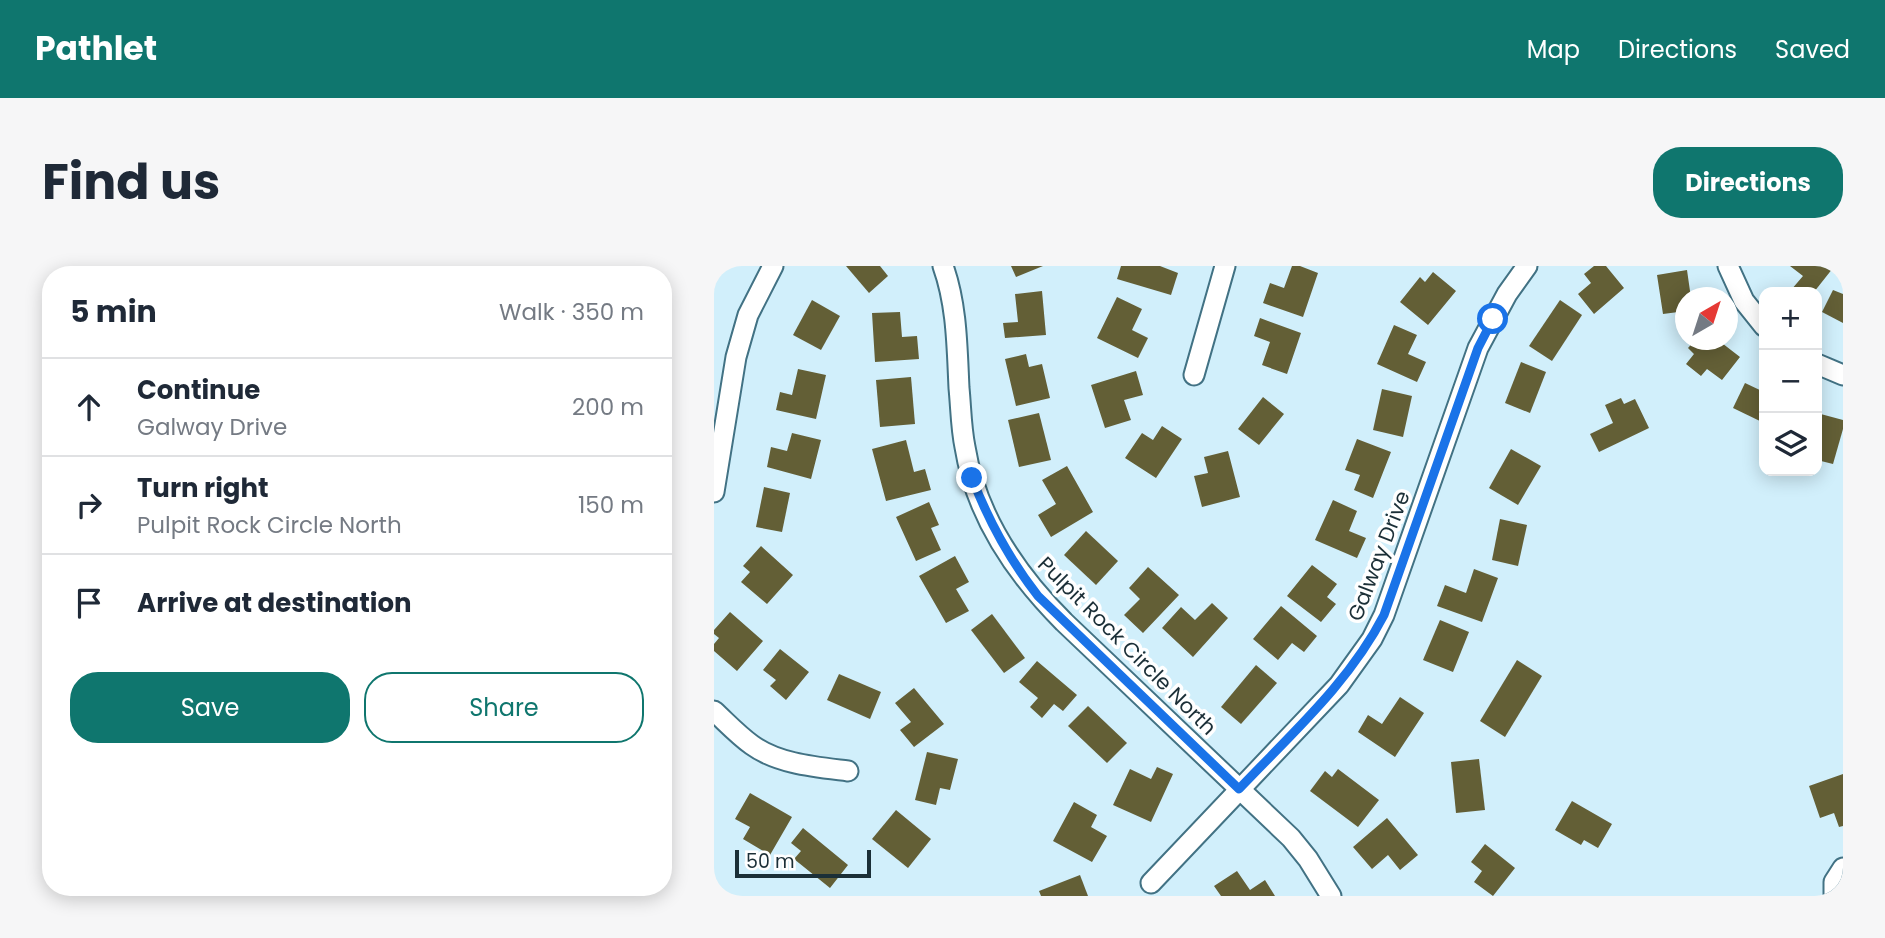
<!DOCTYPE html>
<html lang="en">
<head>
<meta charset="utf-8">
<style>
  body { margin:0; font-family:Poppins,sans-serif; background:#f6f6f7; color:#1f2937 }
  .controls { position:absolute; right:21px; top:21px; display:grid; overflow:hidden; border-radius:14px; box-shadow:0 4px 18px #0003 }
  .controls button { width:63px; height:63px; display:grid; place-items:center; padding:0; border:0; border-bottom:2px solid #e0e1e3; background:#fff; color:#1f2937; font:35px sans-serif }
  .compass { position:absolute; left:961px; top:21px; width:63px; height:63px; border-radius:50%; background:#fff; box-shadow:0 4px 18px #0003; rotate:39deg }
  .scale { position:absolute; left:21px; bottom:18px; width:136px; box-sizing:border-box; padding-left:7px; border:4px solid #1b2f37; border-top:0; font-size:19px; line-height:24px; white-space:nowrap; color:#1b2f37; -webkit-text-stroke:5px #fff; paint-order:stroke }
  .stop { position:absolute; width:21px; height:21px; margin:-16px; border:5px solid #1a73e8; border-radius:50%; background:#fff }
  .stop.end { background:#1a73e8; border-color:#fff; box-shadow:0 2px 7px #0008 }
  .list { margin:0; padding:0; list-style:none }
  h2 { display:flex; justify-content:space-between; align-items:center; height:91px; margin:0; padding:0 28px; font-size:30px }
  h2 small { font-size:23px; font-weight:400; color:#747a83 }
  .list li { display:grid; grid-template-columns:46px 1fr auto; gap:21px; align-items:center; box-sizing:border-box; height:98px; padding:0 28px; border-top:2px solid #e0e1e3 }
  .list b { display:block; font-size:26px; white-space:nowrap }
  .list p { margin:0; font-size:23px; white-space:nowrap; color:#747a83 }
  .list em { font-size:23px; font-style:normal; color:#747a83 }
  .actions { display:flex; gap:14px; padding:21px 28px }
  .actions a { flex:1; padding:16px 0; border:2px solid #0f766e; border-radius:28px; text-align:center; font-size:24px; color:#0f766e }
  .actions .main { background:#0f766e; color:#fff }
  .icon { flex:none; width:38px; height:38px; fill:none; stroke:currentColor; stroke-width:2; stroke-linecap:round; stroke-linejoin:round }
  .map { position:relative; flex:none; width:1129px; height:630px; overflow:hidden; border-radius:28px }
  header { display:flex; align-items:center; gap:42px; box-sizing:border-box; height:98px; padding:0 35px; background:#0f766e; color:#fff }
  header strong { font-size:33px }
  nav { display:flex; gap:38px; margin-inline-start:auto; font-size:24px }
  .intro { display:flex; align-items:center; justify-content:space-between; box-sizing:border-box; height:168px; padding:0 42px }
  h1 { margin:0; font-size:49px }
  .button { padding:18px 32px; border-radius:28px; background:#0f766e; color:#fff; font-size:24px; font-weight:700 }
  main { display:flex; gap:42px; padding:0 42px }
  aside { flex:1; background:#fff; border-radius:28px; box-shadow:0 4px 18px #0003 }
  .map>svg:first-child { display:block }
  .building { fill:#635f36 }
  .lines { fill:none; stroke-linecap:round; stroke-linejoin:round }
  .minor-casing { stroke:#427284; stroke-width:23 }
  .minor { stroke:#fff; stroke-width:19 }
  .route { stroke:#1a73e8; stroke-width:9 }
  .labels { text-anchor:middle; stroke-width:7; stroke-linejoin:round; paint-order:stroke }
  .street-label { font-size:21px; fill:#1b2f37; stroke:#fff }
</style>
</head>
<body>
<header>
<strong>Pathlet</strong>
<nav><a>Map</a><a>Directions</a><a>Saved</a></nav>
</header>
<div class="intro"><h1>Find us</h1><a class="button">Directions</a></div>
<main>
<aside>
<h2>5 min<small>Walk · 350 m</small></h2>
<ul class="list">
<li><svg class="icon" aria-label="ahead" viewBox="0 0 24 24"><path d="M12 20V5M6 11l6-6 6 6"/></svg><div><b>Continue</b><p>Galway Drive</p></div><em>200 m</em></li>
<li><svg class="icon" aria-label="right" viewBox="0 0 24 24"><path d="M7 20v-9h11M14 6l5 5-5 5"/></svg><div><b>Turn right</b><p>Pulpit Rock Circle North</p></div><em>150 m</em></li>
<li><svg class="icon" aria-label="arrive" viewBox="0 0 24 24"><path d="M6 21V4h12l-3 4 3 4H6"/></svg><div><b>Arrive at destination</b></div></li>
</ul>
<div class="actions"><a class="main">Save</a><a>Share</a></div>
</aside>
<div class="map">
<svg width="1129" height="630" viewBox="0 0 1129 630">
  <rect width="100%" height="100%" fill="#d1effb"/>
  <!-- building -->
  <g class="building">
    <path d="M132 0H166L174 10 155 27Z"/>
    <path d="M297 0H329L302 11Z"/>
    <path d="M407 0H446L464 7 457 29 403 13Z"/>
    <path d="M578 0H586L604 7 589 51 549 37 556 17 570 22Z"/>
    <path d="M880 0H892L910 22 880 48 864 28 877 17 870 8Z"/>
    <path d="M1076 0H1117L1119 2 1100 26H1079L1077 24 1089 10Z"/>
    <path d="M973 4 977 32H972V45L949 48 943 9Z"/>
    <path d="M719 6 742 25 714 59 686 36 706 11 711 16Z"/>
    <path d="M1119 24 1129 28V57L1108 46Z"/>
    <path d="M328 25 332 69 291 72 289 57 304 56 301 28Z"/>
    <path d="M403 31 428 43 418 64 434 72 424 92 383 72Z"/>
    <path d="M98 34 126 50 107 84 79 69Z"/>
    <path d="M846 34 868 49 838 95 815 80Z"/>
    <path d="M186 46 188 71 203 70 205 93 161 96 158 47Z"/>
    <path d="M546 52 587 67 573 108 548 99 556 76 540 70Z"/>
    <path d="M680 59 703 69 694 88 712 96 703 116 663 98Z"/>
    <path d="M981 74H1004L1026 91 1008 114 993 103 987 110 972 98 980 88 974 82Z"/>
    <path d="M312 88 315 101 328 98 336 132 302 140 291 93Z"/>
    <path d="M807 96 832 106 816 147 791 137Z"/>
    <path d="M84 103 112 109 102 153 62 144 66 126 78 129Z"/>
    <path d="M422 105 429 129 410 134 417 154 391 162 377 119Z"/>
    <path d="M197 111 201 158 166 161 162 114Z"/>
    <path d="M1031 117 1050 126V157L1019 142Z"/>
    <path d="M668 123 698 130 689 171 659 164Z"/>
    <path d="M549 131 570 148 545 179 524 163Z"/>
    <path d="M907 132 910 138 921 133 935 162 885 186 876 168 899 157 891 139Z"/>
    <path d="M325 147 337 194 305 201 294 154Z"/>
    <path d="M1103 147 1129 154V163L1119 198 1103 194Z"/>
    <path d="M448 160 468 173 442 212 411 192 428 167 439 174Z"/>
    <path d="M78 167 107 174 97 213 53 201 57 181 73 185Z"/>
    <path d="M643 173 677 186 659 232 640 224 646 209 631 204Z"/>
    <path d="M192 174 200 206 211 203 217 224 172 235 158 183Z"/>
    <path d="M797 183 827 200 804 239 775 222Z"/>
    <path d="M514 185 526 231 488 241 480 210 494 207 490 191Z"/>
    <path d="M353 200 379 246 337 271 324 249 342 238 328 214Z"/>
    <path d="M50 221 76 227 68 266 42 261Z"/>
    <path d="M619 234 643 245 635 265 652 272 643 292 601 274Z"/>
    <path d="M215 236 225 259 217 262 227 284 202 295 182 251Z"/>
    <path d="M786 253 813 259 804 300 778 294Z"/>
    <path d="M372 265 404 295 382 319 350 289Z"/>
    <path d="M47 280 79 309 53 338 27 316 36 306 29 300Z"/>
    <path d="M241 290 255 316 242 323 255 345 232 357 205 310Z"/>
    <path d="M598 299 623 318 613 331 622 338 607 356 573 330Z"/>
    <path d="M434 301 465 329 429 367 410 349 426 333 415 322Z"/>
    <path d="M760 303 784 312 768 356 723 340 731 319 752 327Z"/>
    <path d="M498 337 514 352 479 391 448 362 467 341 481 354Z"/>
    <path d="M567 340 603 370 590 386 578 377 564 394 539 373Z"/>
    <path d="M16 346 49 375 23 405 0 385V378L5 372 0 368V364Z"/>
    <path d="M278 348 311 392 290 407 257 364Z"/>
    <path d="M726 354 755 366 739 406 709 394Z"/>
    <path d="M66 383 95 406 72 434 56 420 62 414 49 404Z"/>
    <path d="M803 394 828 410 791 471 766 455Z"/>
    <path d="M323 395 363 429 349 445 340 438 328 452 316 441 324 432 305 416Z"/>
    <path d="M542 399 563 417 527 458 507 441Z"/>
    <path d="M125 408 167 426 156 453 113 434Z"/>
    <path d="M200 422 230 458 200 481 186 464 197 456 181 437Z"/>
    <path d="M686 431 710 447 681 491 644 466 654 449 668 458Z"/>
    <path d="M374 440 413 477 393 497 354 460Z"/>
    <path d="M213 486 244 493 236 524 226 522 222 539 201 534Z"/>
    <path d="M765 493 771 544 742 547 737 496Z"/>
    <path d="M443 501 459 508 437 556 399 539 416 503 437 513Z"/>
    <path d="M624 503 665 534 644 561 596 525 611 505 618 511Z"/>
    <path d="M1129 508V560L1125 561 1120 547 1106 552 1095 520Z"/>
    <path d="M36 527 78 551 56 589 29 573 36 561 21 553Z"/>
    <path d="M858 535 898 558 884 582 870 574 867 579 841 564Z"/>
    <path d="M360 536 383 549 377 561 393 570 378 596 339 575Z"/>
    <path d="M182 544 217 573 194 602 158 573Z"/>
    <path d="M673 552 704 589 686 604 674 589 658 603 639 581Z"/>
    <path d="M89 562 134 599 116 622 80 593 87 585 77 577Z"/>
    <path d="M771 578 801 602 779 630 760 616 768 605 757 596Z"/>
    <path d="M523 605 536 624 551 614 561 630H507L500 620Z"/>
    <path d="M366 609 374 630H327L325 625Z"/>
  </g>
  <g class="lines">
    <defs>
      <g id="minor">
        <path d="M229 0C243 39 243 81 245 122 247 142 247 162 251 181 262 250 302 308 350 356L577 572 594 593 617 630"/>
        <path d="M1014 0 1030 35 1050 60"/>
        <path d="M1103 98 1129 109"/>
        <path d="M480 109 511 0"/>
        <path d="M0 226 22 91 34 49 59 0"/>
        <path d="M0 445C12 456 24 469 38 479 64 498 102 501 134 505"/>
        <path d="M437 617 625 419 658 373 670 349 764 82 793 28 813 0"/>
        <path d="M1120 630V616L1129 602"/>
      </g>
    </defs>
    <!-- minor casing -->
    <use href="#minor" class="minor-casing"/>
    <!-- minor -->
    <use href="#minor" class="minor"/>
  </g>
  <g class="lines">
    <!-- route -->
    <path class="route" d="M258 212C275 256 295 293 324 330L525 523C577 468 635 417 670 349L764 82 779 53"/>
  </g>
  <g class="labels">
    <!-- street labels -->
    <g class="street-label">
      <text transform="translate(665 290) rotate(-69)" y="7">Galway Drive</text>
      <text transform="translate(413 380) rotate(45)" y="7">Pulpit Rock Circle North</text>
    </g>
  </g>
</svg>
<div class="controls">
<button>+</button>
<button>−</button>
<button><svg class="icon" aria-label="layers" viewBox="0 0 24 24"><path d="M12 4l9 5-9 5-9-5zM3 14l9 5 9-5"/></svg></button>
</div>
<svg class="compass" viewBox="-18 -18 36 36"><path d="M0-13l5 13h-10z" fill="#e53935"/><path d="M0 13l5-13h-10z" fill="#747a83"/></svg>
<div class="scale">50 m</div>
<div class="stop" style="left:779px;top:53px"></div>
<div class="stop end" style="left:258px;top:212px"></div>
</div>
</main>
</body>
</html>
